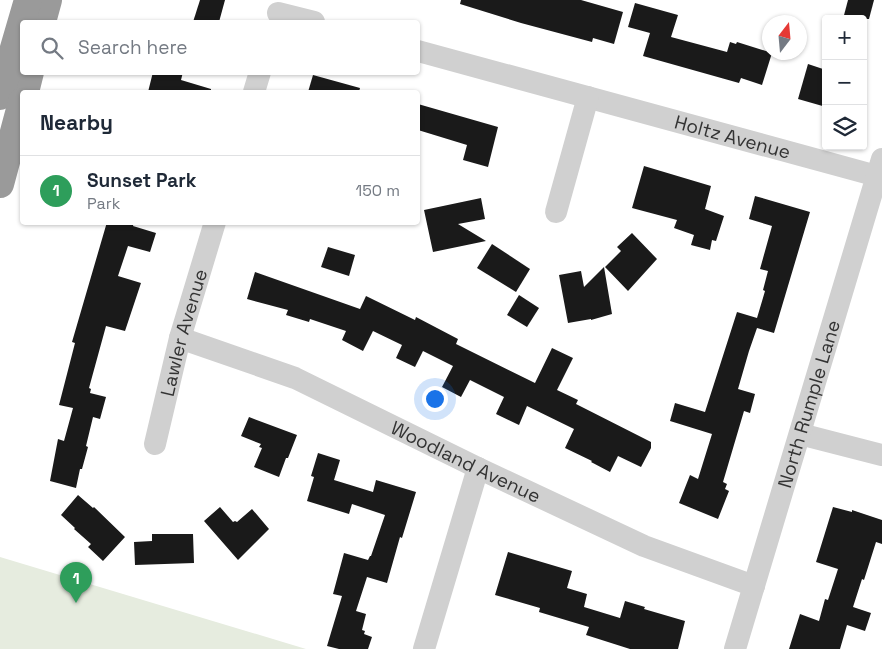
<!DOCTYPE html>
<html lang="en">
<head>
<meta charset="utf-8">
<style>
  body { margin:0; font-family:"Space Grotesk",sans-serif; background:#f6f6f7; color:#1f2937 }
  .controls { position:absolute; right:15px; top:15px; display:grid; overflow:hidden; border-radius:5px; box-shadow:0 1px 4px #0004 }
  .controls button { width:45px; height:45px; display:grid; place-items:center; padding:0; border:0; border-bottom:1px solid #e0e1e3; background:#fff; color:#1f2937; font:25px sans-serif }
  .compass { position:absolute; left:762px; top:15px; width:45px; height:45px; border-radius:50%; background:#fff; box-shadow:0 1px 4px #0004; rotate:16deg }
  .you { position:absolute; left:434px; top:398px; width:18px; height:18px; margin:-12px; border:4px solid #fff; border-radius:50%; background:#1a73e8; box-shadow:0 0 0 8px #1a73e833 }
  .badge { display:grid; place-items:center; width:32px; height:32px; border-radius:50%; background:#e63946; color:#fff; font-size:16px; font-weight:700 }
  .pin { position:absolute; translate:-50% -41px; filter:drop-shadow(0 1px 2px #0008) }
  .pin::after { content:''; position:absolute; top:26px; width:18px; height:15px; background:inherit; clip-path:polygon(0 0,100% 0,50% 100%) }
  .list { margin:0; padding:0; list-style:none }
  h2 { display:flex; justify-content:space-between; align-items:center; height:65px; margin:0; padding:0 20px; font-size:21px }
  h2 small { font-size:16px; font-weight:400; color:#747a83 }
  .list li { display:grid; grid-template-columns:32px 1fr auto; gap:15px; align-items:center; box-sizing:border-box; height:70px; padding:0 20px; border-top:1px solid #e0e1e3 }
  .list b { display:block; font-size:19px; white-space:nowrap }
  .list p { margin:0; font-size:16px; white-space:nowrap; color:#747a83 }
  .list em { font-size:16px; font-style:normal; color:#747a83 }
  .icon { flex:none; width:28px; height:28px; fill:none; stroke:currentColor; stroke-width:2; stroke-linecap:round; stroke-linejoin:round }
  .map { position:relative; flex:none; width:882px; height:649px; overflow:hidden }
  .search { position:absolute; background:#fff; box-shadow:0 1px 4px #0004; left:20px; top:20px; width:400px; height:55px; display:flex; align-items:center; gap:12px; box-sizing:border-box; padding:0 18px; border-radius:5px; color:#747a83; font-size:19px }
  .panel { position:absolute; background:#fff; box-shadow:0 1px 4px #0004; left:20px; top:90px; width:400px; height:135px; border-radius:5px }
  .map>svg:first-child { display:block }
  .green { fill:#e6ecdf }
  .building { fill:#1a1a1a }
  .lines { fill:none; stroke-linecap:round; stroke-linejoin:round }
  .minor { stroke:#d0d0d0; stroke-width:22 }
  .motorway { stroke:#9a9a9a; stroke-width:28 }
  .labels { text-anchor:middle; stroke-width:5; stroke-linejoin:round; paint-order:stroke }
  .street-label { font-size:19px; fill:#333; stroke:#fff }
</style>
</head>
<body>
<div class="map">
<svg width="882" height="649" viewBox="0 0 882 649">
  <rect width="100%" height="100%" fill="#fff"/>
  <!-- green -->
  <path class="green" d="M0 557 306 649H0Z"/>
  <!-- building -->
  <g class="building">
    <path d="M200 0H225L219 22H193Z"/>
    <path d="M461 0H581L623 12 614 44 593 38 592 42 521 23 460 4Z"/>
    <path d="M848 0H874L869 19H843Z"/>
    <path d="M635 3 678 15 671 37 727 52 730 42 736 44 737 42 772 53 762 85 741 78 739 83 643 56 650 33 628 27Z"/>
    <path d="M808 64 826 70V107L798 99Z"/>
    <path d="M153 72H183L181 80 211 89V92H148Z"/>
    <path d="M313 75 360 88 359 92H308Z"/>
    <path d="M418 104 498 127 488 167 463 160 467 145 418 130Z"/>
    <path d="M644 166 711 186 705 209 724 216 716 241 712 240 710 250 691 245 694 235 674 228 677 220 632 208Z"/>
    <path d="M755 196 810 212 774 333 757 328 749 351 738 389 755 394 750 413 744 411 723 482 727 484 725 489 729 491 718 519 679 503 690 475 698 479 712 434 670 421 675 403 705 412 737 312 757 318 765 291 763 290 768 271 760 269 772 226 749 219Z"/>
    <path d="M481 198 485 219 458 224 486 241 433 252 424 210Z"/>
    <path d="M107 222H134L133 226 156 233 150 252 128 246 118 276 141 283 125 331 106 326 89 388 91 389 90 393 106 397 100 419 93 417 86 446 88 447 82 469H80L76 488 50 481 58 439 64 441 73 408 59 405 75 343 72 342Z"/>
    <path d="M632 233 657 259 628 291 605 267 621 251 617 247Z"/>
    <path d="M492 244 530 269 516 292 477 268Z"/>
    <path d="M328 247 355 255 349 276 321 267Z"/>
    <path d="M604 267 612 314 591 320V319L568 323 559 275 581 271 584 287Z"/>
    <path d="M255 272 360 309 366 296 415 320 416 317 458 339 456 344 535 383 552 348 573 358 557 390 578 400 576 404 651 442V448L641 467 618 456 610 472 591 462 592 461 565 448 574 429 527 406 519 425 496 414 504 397 470 380 461 397 442 387 453 366 423 351 415 367 396 358 402 345 373 331 363 351 342 340 346 331 310 319 309 322 286 315 288 310 247 299Z"/>
    <path d="M519 295 539 308 527 327 507 315Z"/>
    <path d="M249 417 297 435 288 458H286L279 477 254 467 262 448 259 447 261 444 241 436Z"/>
    <path d="M318 453 340 460 334 480 373 492 376 480 416 492 402 538 400 537 387 583 367 577 356 611 366 614 362 630 365 631 364 634 372 637 368 649H339L327 646 342 596 333 594 344 553 368 560 370 556H371L385 515 352 504 349 514 307 501 314 477 311 476Z"/>
    <path d="M78 495 93 508 94 507 125 537 103 561 88 547 91 544 74 529 75 528 61 515Z"/>
    <path d="M220 507 233 522 235 521 237 522 252 509 269 529 238 560 204 521Z"/>
    <path d="M833 507 852 512V510L882 520V544L876 542 864 580 862 579 853 607 871 613 865 631 847 625 840 649H789L800 614 819 621 825 599 828 600 838 569 816 562Z"/>
    <path d="M152 534H193L194 563 135 565 134 542 152 541Z"/>
    <path d="M508 552 572 571 567 588 587 594 584 607 620 618 625 601 645 607 644 609 685 621 678 649H630L586 635 589 627 539 612 540 608 495 595Z"/>
  </g>
  <g class="lines">
    <!-- minor -->
    <g class="minor">
      <path d="M278 13 314 22"/>
      <path id="s1" d="M418 51 877 176"/>
      <path d="M254 92 260 72"/>
      <path d="M556 212 588 97"/>
      <path id="s2" d="M180 338 295 378 478 468 644 546 754 586"/>
      <path d="M800 434 882 455"/>
      <path id="s3" d="M155 444 180 338 215 222"/>
      <path d="M424 649 478 468"/>
      <path id="s4" d="M735 649 882 159"/>
    </g>
    <!-- motorway -->
    <g class="motorway">
      <path d="M42 22 48 0"/>
      <path d="M25 92 30 72"/>
      <path d="M0 96 28 0"/>
      <path d="M0 184 22 102"/>
    </g>
  </g>
  <g class="labels">
    <!-- street labels -->
    <g class="street-label">
      <text dy="7" stroke="none"><textPath href="#s1" startOffset="326">Holtz Avenue</textPath></text>
      <text dy="7" stroke="none"><textPath href="#s3" startOffset="115">Lawler Avenue</textPath></text>
      <text dy="7" stroke="none"><textPath href="#s4" startOffset="256">North Rumple Lane</textPath></text>
      <text dy="7" stroke="none"><textPath href="#s2" startOffset="312">Woodland Avenue</textPath></text>
    </g>
  </g>
</svg>
<div class="controls">
<button>+</button>
<button>−</button>
<button><svg class="icon" aria-label="layers" viewBox="0 0 24 24"><path d="M12 4l9 5-9 5-9-5zM3 14l9 5 9-5"/></svg></button>
</div>
<svg class="compass" viewBox="-18 -18 36 36"><path d="M0-13l5 13h-10z" fill="#e53935"/><path d="M0 13l5-13h-10z" fill="#747a83"/></svg>
<div class="you"></div>
<div class="pin badge" style="left:76px;top:603px;background:#2e9e5b">1</div>
<div class="search"><svg class="icon" aria-label="search" viewBox="0 0 24 24"><circle cx="10" cy="10" r="6"/><path d="M15 15l6 6"/></svg>Search here</div>
<section class="panel">
<h2>Nearby<small></small></h2>
<ul class="list">
<li><span class="badge" style="background:#2e9e5b">1</span><div><b>Sunset Park</b><p>Park</p></div><em>150 m</em></li>
</ul>
</section>
</div>
</body>
</html>
